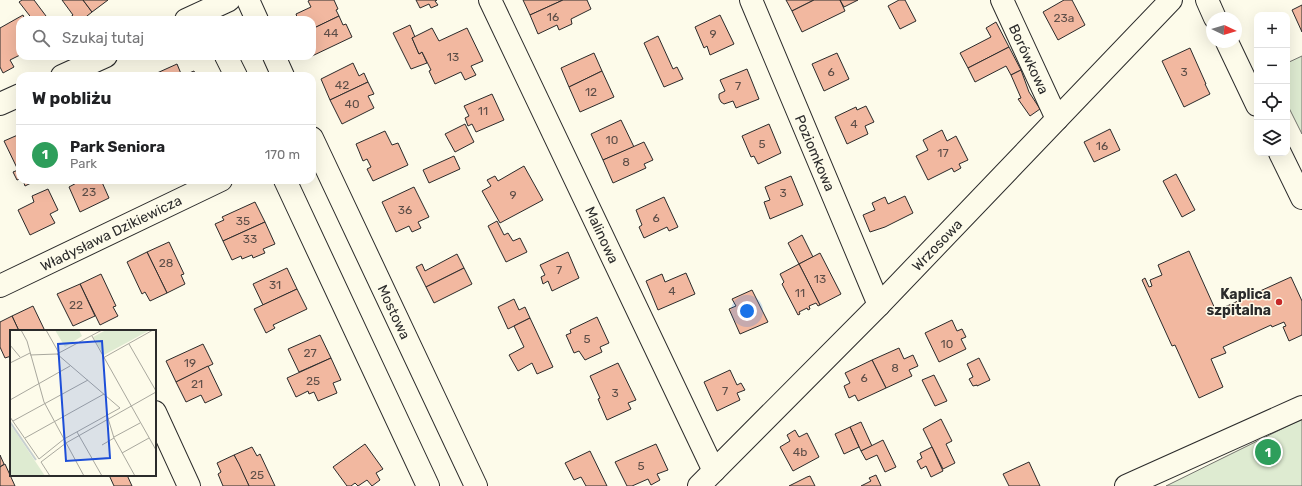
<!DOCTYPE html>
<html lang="pl">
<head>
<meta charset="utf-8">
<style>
  body { margin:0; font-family:Rubik,sans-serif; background:#f6f6f6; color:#202124 }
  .controls { position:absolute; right:12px; top:12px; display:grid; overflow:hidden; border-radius:8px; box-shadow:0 4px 16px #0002 }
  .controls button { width:36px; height:36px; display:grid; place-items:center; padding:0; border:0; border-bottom:1px solid #e0e0e0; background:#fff; color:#202124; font:20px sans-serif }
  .compass { position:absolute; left:1206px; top:12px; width:36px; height:36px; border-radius:50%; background:#fff; box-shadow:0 4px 16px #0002; rotate:94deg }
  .you { position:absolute; left:747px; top:311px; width:14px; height:14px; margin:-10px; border:3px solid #fff; border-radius:50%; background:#1a73e8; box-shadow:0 0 0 6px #1a73e833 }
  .badge { display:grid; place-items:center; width:26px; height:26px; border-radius:50%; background:#2563eb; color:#fff; font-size:13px; font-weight:700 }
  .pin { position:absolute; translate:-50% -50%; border:2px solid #fff; box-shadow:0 1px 4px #0006 }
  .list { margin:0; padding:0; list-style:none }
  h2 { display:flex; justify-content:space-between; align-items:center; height:52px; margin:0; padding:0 16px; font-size:17px }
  h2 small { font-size:13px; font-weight:400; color:#757577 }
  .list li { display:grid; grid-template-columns:26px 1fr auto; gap:12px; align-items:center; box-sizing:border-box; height:60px; padding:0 16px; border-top:1px solid #e0e0e0 }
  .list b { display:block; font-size:15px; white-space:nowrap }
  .list p { margin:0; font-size:13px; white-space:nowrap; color:#757577 }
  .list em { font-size:13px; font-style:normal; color:#757577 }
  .icon { flex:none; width:22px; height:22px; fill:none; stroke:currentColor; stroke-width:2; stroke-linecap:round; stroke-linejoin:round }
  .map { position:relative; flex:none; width:1302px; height:486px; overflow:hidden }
  .search { position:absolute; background:#fff; box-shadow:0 4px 16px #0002; left:16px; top:16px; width:300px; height:44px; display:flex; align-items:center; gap:10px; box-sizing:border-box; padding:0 14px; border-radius:12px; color:#757577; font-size:15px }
  .panel { position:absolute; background:#fff; box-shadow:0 4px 16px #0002; left:16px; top:72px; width:300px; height:112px; border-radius:12px }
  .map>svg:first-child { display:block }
  .green { fill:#deebd1; stroke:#74746e }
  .building { fill:#f2b8a0; stroke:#2b2b2b }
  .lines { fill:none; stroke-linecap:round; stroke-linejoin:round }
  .minor-casing { stroke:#2b2b2b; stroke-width:24 }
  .minor { stroke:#fdfbea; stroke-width:22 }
  .poi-dot { fill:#c62828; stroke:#fdfbea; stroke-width:1.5 }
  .labels { text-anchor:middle; stroke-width:3; stroke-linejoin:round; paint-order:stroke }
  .number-label { font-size:12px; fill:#5d4e48 }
  .street-label { font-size:14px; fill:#2b2b2b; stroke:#fdfbea }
  .poi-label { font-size:14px; font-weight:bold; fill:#2b2b2b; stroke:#fdfbea; text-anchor:end }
  .inset-river { fill:none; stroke:#c7d0d0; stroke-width:2 }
  .inset-road { fill:none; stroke:#a9a89e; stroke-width:1 }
  .view { fill:#1d4ed8; fill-opacity:0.15; stroke:#1d4ed8; stroke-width:2 }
  .inset-edge { fill:none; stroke:#2b2b2b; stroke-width:2 }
</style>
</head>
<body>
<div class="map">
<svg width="1302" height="486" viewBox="0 0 1302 486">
  <rect width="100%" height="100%" fill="#fdfbea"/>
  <!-- green -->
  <g class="green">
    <path d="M1302 56V134L1287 104V63Z"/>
    <path d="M1302 419V486H1166Z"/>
  </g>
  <!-- building -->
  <g class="building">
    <path d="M22 0H34L49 20H33L19 2Z"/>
    <path d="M62 0H83L92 12 82 20H67L73 15Z"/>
    <path d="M83 0H108L92 12Z"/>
    <path d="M310 0H334L338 9 336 10 339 16 312 29V20H298L296 14 311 7 308 1Z"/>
    <path d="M416 0H437L435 1 438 5 431 8 429 4 420 8Z"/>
    <path d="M523 0H563L530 15Z"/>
    <path d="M563 0H587L591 9 571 19 572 24 559 30 557 25 538 34 530 15Z"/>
    <path d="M786 0H814L792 11Z"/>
    <path d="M814 0H840L845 11 802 32 792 11Z"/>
    <path d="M840 0H858L844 7Z"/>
    <path d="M899 0H905L916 21 900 29 888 6Z"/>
    <path d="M1064 0H1072L1085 25 1058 40 1043 12Z"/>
    <path d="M1302 5V32L1292 10Z"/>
    <path d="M23 15 25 20H20V55L10 60 14 67 3 73 0 67V28Z"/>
    <path d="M720 15 734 44 710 55 707 46 704 48 695 27Z"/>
    <path d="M339 16 343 25 346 24 352 37 312 56V29Z"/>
    <path d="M996 22 1009 47 968 68 960 53 991 37 986 28Z"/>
    <path d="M410 25 415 37 412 38 419 54 422 52 427 63 411 69 393 33Z"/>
    <path d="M432 28 439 41 467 28 483 61 471 66 476 75 465 80 461 72 435 84 429 71 431 70 422 52 419 54 412 38Z"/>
    <path d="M658 36 673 69 677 67 683 79 664 87 644 43Z"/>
    <path d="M1009 47 1021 70 1011 75 1006 66 975 82 968 68Z"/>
    <path d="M1190 48 1206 84H1205L1210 94 1184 107 1162 61Z"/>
    <path d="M594 53 602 71 569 87 561 68Z"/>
    <path d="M837 53 849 79 824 91 812 64Z"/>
    <path d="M353 63 359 76 364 73 368 82 330 100 321 79Z"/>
    <path d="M177 64 182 76 194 71 196 76H158L157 73Z"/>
    <path d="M747 69 759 99 736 108 733 101 724 104 721 102 719 98V94L725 91 720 80Z"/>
    <path d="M1021 70 1029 92 1040 109 1030 116 1018 99 1021 98 1011 75Z"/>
    <path d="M602 71 614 97 580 112 569 87Z"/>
    <path d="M368 82 374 94 368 96 374 108 342 124 330 100Z"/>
    <path d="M492 94 504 120 476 132 472 124 468 126 465 118 469 116 464 106Z"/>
    <path d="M866 106 874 122 865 126 868 134 847 144 835 117 856 107 857 110Z"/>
    <path d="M621 120 634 147 603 160 591 134Z"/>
    <path d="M465 124 474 142 455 152 445 134Z"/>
    <path d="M769 124 781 153 758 164 754 156 751 157 742 136Z"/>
    <path d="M1110 129 1120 150 1094 162 1084 142Z"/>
    <path d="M942 130 947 141 956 136 968 160 959 164 961 168 954 172 952 168 928 180 916 156 928 150 923 140Z"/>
    <path d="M385 131 392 145 398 143 408 165 373 181 367 169 371 167 367 159 363 161 356 144Z"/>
    <path d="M20 134V179L17 180 13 172 18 170 4 141Z"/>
    <path d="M644 142 653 160 644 164 646 168 613 183 603 160Z"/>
    <path d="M454 156 460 169 429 183 423 170Z"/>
    <path d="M524 166 543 200 500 223 482 191 491 186 487 180 495 176 498 181Z"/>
    <path d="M1176 174 1195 210 1182 217 1163 181Z"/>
    <path d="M791 176 803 205 770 219 764 202 770 200 765 187Z"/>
    <path d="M23 180H37L25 186Z"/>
    <path d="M82 180H101L109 198 80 212 69 187Z"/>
    <path d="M414 187 429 217 418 222 421 228 412 232 409 226 396 232 382 202Z"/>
    <path d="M48 189 58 210 50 214 55 223 30 235 18 210 34 202 32 196Z"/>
    <path d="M905 196 913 213 885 227 870 232 863 215 875 210 872 203 885 197 888 204Z"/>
    <path d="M664 197 678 227 669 231 667 227 644 238 639 227 642 225 636 210Z"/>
    <path d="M255 202 265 222 223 241 215 224 224 220 222 217Z"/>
    <path d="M497 221 504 235 508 233 513 241 520 238 527 252 506 262 488 226Z"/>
    <path d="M265 222 275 244 263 249 265 253 253 258 252 255 242 259 241 256 232 260 223 241Z"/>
    <path d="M802 235 813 257 799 264 788 243Z"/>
    <path d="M169 242 184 274 181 275 185 284 167 293 147 252Z"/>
    <path d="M1189 251 1216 311 1291 277 1302 301V335L1289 341 1283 327 1286 326 1284 322 1272 327 1271 325 1223 347 1226 353 1211 359 1223 387 1199 398 1175 345 1172 346 1142 280 1145 278 1149 287 1152 286 1150 280 1162 275 1158 265Z"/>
    <path d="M147 252 167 293 150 301 145 292 142 294 127 262Z"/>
    <path d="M568 252 579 278 552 291 548 281 543 284 541 277 545 275 540 265Z"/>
    <path d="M820 253 841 294 820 305 799 264Z"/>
    <path d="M457 254 464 268 426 287 416 267 422 264 425 271Z"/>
    <path d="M799 264 820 305 818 306 816 303 809 306 810 309 808 310 807 308 799 312 800 314 798 315 782 284 784 282 780 274Z"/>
    <path d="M287 268 297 289 263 305 253 284Z"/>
    <path d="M464 268 472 284 434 303 426 287Z"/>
    <path d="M686 273 695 294 658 310 646 281 662 274 665 282Z"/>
    <path d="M101 274 116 306 113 307 118 316 100 325 80 284Z"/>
    <path d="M80 284 95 316 73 326 57 294Z"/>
    <path d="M297 289 307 309 273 325 275 328 266 333 254 309Z"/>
    <path d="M752 290 768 322 740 334 729 309 736 306 732 299Z"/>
    <path d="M514 299 519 310 525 307 530 318 508 329 498 307Z"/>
    <path d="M33 306 45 331H19L12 316Z"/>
    <path d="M12 316 19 331H11V356L5 358 0 347V322Z"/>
    <path d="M597 317 609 343 600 347 602 352 585 360 579 351 574 353 566 335 571 333 570 330Z"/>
    <path d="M530 318 553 367 537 374 532 363 518 371 509 355 524 347 514 326Z"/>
    <path d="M952 320 957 331 962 329 966 337 961 339 966 349 939 362 925 333Z"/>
    <path d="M320 335 331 358 299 372 288 349Z"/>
    <path d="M203 344 213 364 176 382 166 361Z"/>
    <path d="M899 348 904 359 913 355 918 366 909 370 912 376 886 388 872 360Z"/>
    <path d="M331 358 341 380 333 383 337 393 318 401 314 392 309 394 308 391 296 397 287 378Z"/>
    <path d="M979 358 990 380 977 386V385L973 386 969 379 973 377 967 364Z"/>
    <path d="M872 360 886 388 858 401 855 395 849 398 844 386 850 383 845 373Z"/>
    <path d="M618 363 636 400 628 403 631 409 607 420 598 399 600 398 590 376Z"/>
    <path d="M208 366 222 395 205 403 201 395 186 402 176 382Z"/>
    <path d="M730 370 737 385 741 383 745 390 737 393 740 400 717 411 704 382Z"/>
    <path d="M934 375 947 401 935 406 922 380Z"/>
    <path d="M941 419 952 441 946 444 955 463 943 469 923 429Z"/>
    <path d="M861 422 872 446 861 451 850 427Z"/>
    <path d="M850 427 859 447 844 454 835 434Z"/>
    <path d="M795 430 799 437 807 433 819 457 793 471 780 447 790 441 787 435Z"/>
    <path d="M883 440 896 467 885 472 877 455 866 460 861 451Z"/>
    <path d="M365 444 383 469 376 473 380 480 372 486 367 480 358 486 355 483 351 486H347L333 467Z"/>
    <path d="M656 444 668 470 657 474 660 480 651 485 648 479 632 486H627L615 462Z"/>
    <path d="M252 447 257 456 260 454 275 486H249L234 455Z"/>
    <path d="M932 447 943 471 931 477 926 466 921 469 917 461 922 458 920 453Z"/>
    <path d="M590 451 607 486H586L581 477 574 480 565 463Z"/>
    <path d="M0 455 4 464 0 467Z"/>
    <path d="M234 455 239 464 249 486H223L218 474 221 472 217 463Z"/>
    <path d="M1029 462 1040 486H1009L1003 474Z"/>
    <path d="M5 464 15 486H0V467Z"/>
    <path d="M109 475H127L132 486H114Z"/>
    <path d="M876 475 881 486H861L871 481 869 478Z"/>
    <path d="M810 476 815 486H789L807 477Z"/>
  </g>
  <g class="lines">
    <defs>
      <g id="minor">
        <path d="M248 0 257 20"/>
        <path d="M490 0 714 471"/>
        <path d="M751 0 879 305"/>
        <path d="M1002 0 1057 119"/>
        <path d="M1207 0 1215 18"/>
        <path d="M186 20 229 0"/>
        <path d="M1227 42 1257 105"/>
        <path d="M226 56 236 76"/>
        <path d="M274 56 283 76"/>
        <path d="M62 76 106 56"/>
        <path d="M0 104 20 95"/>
        <path d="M312 138 476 486"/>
        <path d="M1280 153 1302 198"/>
        <path d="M285 180 428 486"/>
        <path d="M0 286 221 180"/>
        <path d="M155 412 189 486"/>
        <path d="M699 486 879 305 1171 0"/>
        <path d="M1126 486 1302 407"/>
      </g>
    </defs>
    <!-- minor casing -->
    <use href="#minor" class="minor-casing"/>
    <!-- minor -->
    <use href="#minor" class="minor"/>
  </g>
  <!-- markers -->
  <circle class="poi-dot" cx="1279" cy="302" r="4"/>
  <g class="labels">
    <!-- number labels -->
    <g class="number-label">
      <text x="553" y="21">16</text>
      <text x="1064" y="22">23a</text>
      <text x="331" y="37">44</text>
      <text x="713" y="38">9</text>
      <text x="453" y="61">13</text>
      <text x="831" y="76">6</text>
      <text x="1184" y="76">3</text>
      <text x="342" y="89">42</text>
      <text x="738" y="90">7</text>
      <text x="591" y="96">12</text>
      <text x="352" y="108">40</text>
      <text x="483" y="115">11</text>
      <text x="854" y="128">4</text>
      <text x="612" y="144">10</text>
      <text x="762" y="148">5</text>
      <text x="1102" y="150">16</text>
      <text x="943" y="157">17</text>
      <text x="626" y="166">8</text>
      <text x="89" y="196">23</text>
      <text x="783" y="197">3</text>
      <text x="513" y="199">9</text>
      <text x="405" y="214">36</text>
      <text x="656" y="222">6</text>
      <text x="243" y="225">35</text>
      <text x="250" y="243">33</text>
      <text x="166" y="267">28</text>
      <text x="559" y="274">7</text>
      <text x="820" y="283">13</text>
      <text x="275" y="289">31</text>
      <text x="672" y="295">4</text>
      <text x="800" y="297">11</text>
      <text x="76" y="309">22</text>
      <text x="587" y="343">5</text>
      <text x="947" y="348">10</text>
      <text x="310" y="357">27</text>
      <text x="190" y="367">19</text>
      <text x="895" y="372">8</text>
      <text x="864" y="382">6</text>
      <text x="313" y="385">25</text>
      <text x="197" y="388">21</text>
      <text x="725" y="395">7</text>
      <text x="615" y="397">3</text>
      <text x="800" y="456">4b</text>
      <text x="641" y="470">5</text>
      <text x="257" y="479">25</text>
    </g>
    <!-- street labels -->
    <g class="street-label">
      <text transform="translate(1029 59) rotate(65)" y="5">Borówkowa</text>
      <text transform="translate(815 153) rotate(67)" y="5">Poziomkowa</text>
      <text transform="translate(111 233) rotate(-26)" y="5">Władysława Dzikiewicza</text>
      <text transform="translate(602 235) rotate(65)" y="5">Malinowa</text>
      <text transform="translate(937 245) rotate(-46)" y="5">Wrzosowa</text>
      <text transform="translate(394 312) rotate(65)" y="5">Mostowa</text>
    </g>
    <!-- poi labels -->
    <g class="poi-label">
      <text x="1271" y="299">Kaplica<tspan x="1271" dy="16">szpitalna</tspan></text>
    </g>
  </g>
  <!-- overview -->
  <g transform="translate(10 330)">
    <rect width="146" height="146" fill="#fdfbea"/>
    <path d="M45 0H69L72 6 55 17ZM96 0H140L94 25 83 7ZM0 94 7 104 35 146H0Z" fill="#deebd1"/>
    <path class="inset-river" d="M0 92 26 130"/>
    <path class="inset-road" d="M11 0 17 11 34 72 74 146M36 0 49 23M82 6 146 120M119 14 146 61M0 15 10 27M47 24 110 78M20 25 47 24 92 0M93 28 143 0M0 33 20 23M0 70 60 36M97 85 104 108 125 146M0 87 29 129M3 91 78 50M67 102 92 146M104 107 130 93M15 108 94 64M92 115 104 108M112 123 139 108M29 129 54 109 110 78M31 132 56 113 146 62M31 132 40 146"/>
    <path class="view" d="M92 11 100 128 56 131 48 14Z"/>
    <rect width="146" height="146" class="inset-edge"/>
  </g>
</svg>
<div class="controls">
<button>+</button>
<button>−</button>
<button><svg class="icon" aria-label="locate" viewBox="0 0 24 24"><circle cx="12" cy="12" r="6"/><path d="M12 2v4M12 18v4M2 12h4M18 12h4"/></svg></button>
<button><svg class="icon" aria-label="layers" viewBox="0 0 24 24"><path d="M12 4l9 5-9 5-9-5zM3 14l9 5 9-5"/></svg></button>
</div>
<svg class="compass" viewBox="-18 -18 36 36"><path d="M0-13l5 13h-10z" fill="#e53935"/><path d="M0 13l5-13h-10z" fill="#757577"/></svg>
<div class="you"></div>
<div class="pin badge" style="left:1268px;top:452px;background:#2e9e5b">1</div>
<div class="search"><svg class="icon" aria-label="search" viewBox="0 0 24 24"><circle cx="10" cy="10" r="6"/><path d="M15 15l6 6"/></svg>Szukaj tutaj</div>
<section class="panel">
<h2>W pobliżu<small></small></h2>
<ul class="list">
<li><span class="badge" style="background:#2e9e5b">1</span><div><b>Park Seniora</b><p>Park</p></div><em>170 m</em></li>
</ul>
</section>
</div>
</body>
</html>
